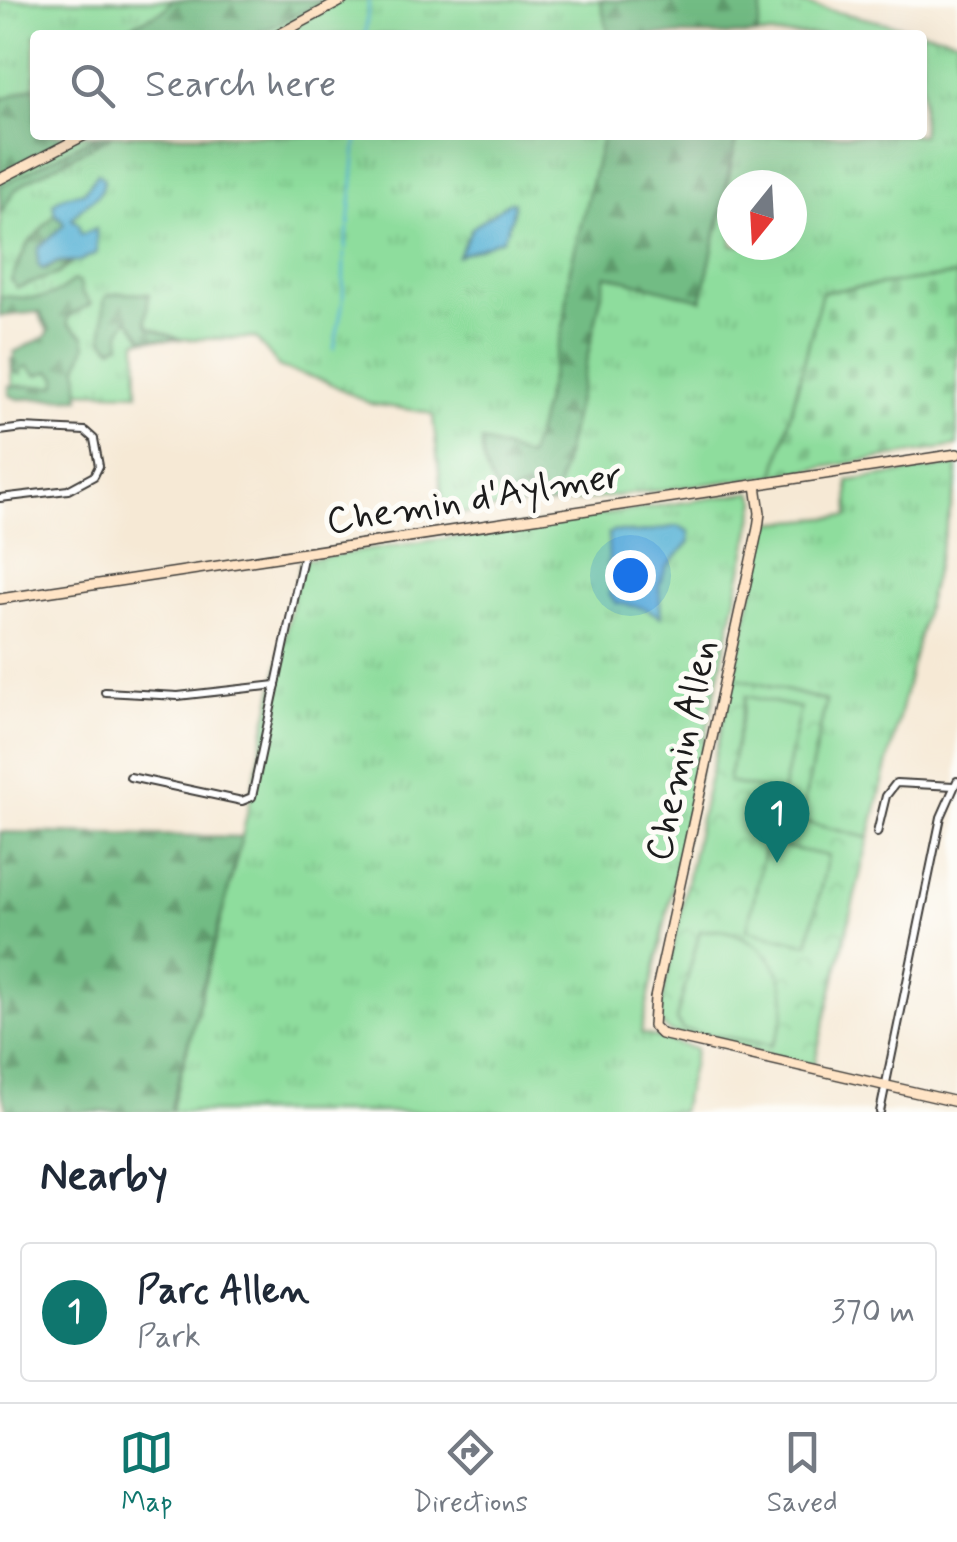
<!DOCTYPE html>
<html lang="en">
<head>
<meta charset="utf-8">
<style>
  body { margin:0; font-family:Mynerve,sans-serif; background:#f6f6f7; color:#1f2937 }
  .compass { position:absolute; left:717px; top:170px; width:90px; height:90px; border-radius:50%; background:#fff; box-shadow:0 10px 40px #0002; rotate:198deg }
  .you { position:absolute; left:630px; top:575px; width:35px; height:35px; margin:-25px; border:8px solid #fff; border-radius:50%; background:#1a73e8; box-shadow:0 0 0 15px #1a73e833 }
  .badge { display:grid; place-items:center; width:65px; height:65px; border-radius:50%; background:#0f766e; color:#fff; font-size:32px; font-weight:700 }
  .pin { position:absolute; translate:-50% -82px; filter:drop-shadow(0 2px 5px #0008) }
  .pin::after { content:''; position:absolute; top:52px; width:35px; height:30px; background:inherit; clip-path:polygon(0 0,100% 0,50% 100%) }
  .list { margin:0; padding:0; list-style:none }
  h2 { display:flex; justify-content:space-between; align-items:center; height:130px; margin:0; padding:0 40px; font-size:42px }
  h2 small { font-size:32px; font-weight:400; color:#747a83 }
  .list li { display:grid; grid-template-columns:65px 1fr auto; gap:30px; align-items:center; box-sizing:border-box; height:140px; margin:0 20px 20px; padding:0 20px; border:2px solid #e0e1e3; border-radius:10px }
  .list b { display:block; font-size:38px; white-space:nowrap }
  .list p { margin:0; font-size:32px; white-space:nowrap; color:#747a83 }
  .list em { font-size:32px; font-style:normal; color:#747a83 }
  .icon { flex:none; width:55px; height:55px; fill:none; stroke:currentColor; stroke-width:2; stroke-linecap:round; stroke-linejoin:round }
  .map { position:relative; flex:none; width:957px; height:1112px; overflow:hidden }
  .search { position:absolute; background:#fff; box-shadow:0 10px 40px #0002; left:30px; right:30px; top:30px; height:110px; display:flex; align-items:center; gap:25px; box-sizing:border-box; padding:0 35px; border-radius:10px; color:#747a83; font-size:38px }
  .sheet { height:290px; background:#fff }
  nav { display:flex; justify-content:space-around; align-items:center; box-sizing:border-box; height:140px; border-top:2px solid #e0e1e3; background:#fff; font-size:28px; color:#747a83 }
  nav a { display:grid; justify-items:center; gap:5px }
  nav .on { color:#0f766e }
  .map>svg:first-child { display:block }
  .grass { fill:url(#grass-tufts); stroke:#557c5c; stroke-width:2.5; fill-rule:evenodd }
  .forest { fill:url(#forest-firs); stroke:#476c50; stroke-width:2.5 }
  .cemetery { fill:url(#cemetery-stones); stroke:#557c5c; stroke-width:2.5 }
  .park { fill:url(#park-crowns); stroke:#557c5c; stroke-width:2.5 }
  .garden { fill:#8edd9d; stroke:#557c5c; stroke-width:2.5 }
  .water { fill:#5ab4d7; stroke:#3b687a; stroke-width:2.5 }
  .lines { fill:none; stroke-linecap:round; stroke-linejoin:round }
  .stream { stroke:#5ab4d7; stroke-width:2.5 }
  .street-casing { stroke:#3d3b38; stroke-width:10 }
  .secondary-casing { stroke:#3d3b38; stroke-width:12 }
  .street { stroke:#fff; stroke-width:6 }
  .secondary { stroke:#ffe4c6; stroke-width:9 }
  .labels { text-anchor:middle; stroke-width:10; stroke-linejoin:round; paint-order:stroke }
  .street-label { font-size:38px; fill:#1c1c1c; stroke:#fdfcf7 }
</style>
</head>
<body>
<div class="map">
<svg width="957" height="1112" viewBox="0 0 957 1112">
  <defs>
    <pattern id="grass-tufts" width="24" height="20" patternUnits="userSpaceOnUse" patternTransform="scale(2.5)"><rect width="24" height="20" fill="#8edd9d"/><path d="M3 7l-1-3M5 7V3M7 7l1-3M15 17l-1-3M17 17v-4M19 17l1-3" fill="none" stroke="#7abd87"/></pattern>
    <pattern id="forest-firs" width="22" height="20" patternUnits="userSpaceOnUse" patternTransform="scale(2.5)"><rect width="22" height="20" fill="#72bc84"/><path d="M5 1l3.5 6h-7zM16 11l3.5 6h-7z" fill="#5d986b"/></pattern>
    <pattern id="cemetery-stones" width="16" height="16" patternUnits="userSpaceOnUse" patternTransform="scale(2.5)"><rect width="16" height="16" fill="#8edd9d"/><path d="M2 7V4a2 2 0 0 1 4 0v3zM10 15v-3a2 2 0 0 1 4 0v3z" fill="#7abd87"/></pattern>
    <pattern id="park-crowns" width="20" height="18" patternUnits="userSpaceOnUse" patternTransform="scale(2.5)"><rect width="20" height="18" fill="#8edd9d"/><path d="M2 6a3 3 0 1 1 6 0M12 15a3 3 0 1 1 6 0" fill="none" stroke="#7abd87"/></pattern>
  </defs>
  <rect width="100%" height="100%" fill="#fdfcf7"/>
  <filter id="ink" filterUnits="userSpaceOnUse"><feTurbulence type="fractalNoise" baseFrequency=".01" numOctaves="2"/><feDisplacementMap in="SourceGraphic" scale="20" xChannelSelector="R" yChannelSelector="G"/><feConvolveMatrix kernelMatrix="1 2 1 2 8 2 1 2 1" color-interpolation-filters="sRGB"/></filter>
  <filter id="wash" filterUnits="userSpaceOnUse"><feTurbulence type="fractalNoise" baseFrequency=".0048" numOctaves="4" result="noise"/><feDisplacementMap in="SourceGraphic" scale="40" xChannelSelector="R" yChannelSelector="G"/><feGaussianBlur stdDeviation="2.25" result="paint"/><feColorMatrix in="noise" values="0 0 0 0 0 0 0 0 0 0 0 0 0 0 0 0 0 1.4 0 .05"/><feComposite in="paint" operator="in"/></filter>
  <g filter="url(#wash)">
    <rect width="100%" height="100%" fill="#f6e9d5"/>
    <!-- grass -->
    <g class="grass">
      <path d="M0 0H606L620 35H35V135H612L535 504 444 516 433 416 425 412 371 404 325 381 280 368 256 338 137 340 138 393 13 389 11 359 52 340 38 312 0 303Z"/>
      <path d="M763 0H784L957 39V275L822 292 775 475 554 504 606 274 719 228 737 135H922V35H757ZM732 185H792V245H732Z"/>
      <path d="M957 465V483L869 838 800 821 826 701 733 677 768 523 849 516 848 481Z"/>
      <path d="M752 492 757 501 641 1033 696 1049 681 1112H171L242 837 301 560Z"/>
    </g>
    <!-- forest -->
    <g class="forest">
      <path d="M172 0H324L257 35H112L164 10Z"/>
      <path d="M600 0H763L757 35H609Z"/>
      <path d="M35 86V135H71L0 173V100Z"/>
      <path d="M98 135H113L29 180 15 190 0 214V186Z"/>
      <path d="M603 135H737L702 300 606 275 554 504 536 506 522 502 526 488 502 497C488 480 481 463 482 441L528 457 536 435 565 319 570 269Z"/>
      <path d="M55 214 60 217 64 225 55 234 47 269 58 262 71 263 58 274 17 288 11 280 27 245Z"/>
      <path d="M74 280 80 283 82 293 91 304 68 317V324L84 336 86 346 78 367 80 398 18 399 9 395V386H54L57 384V377L51 371 37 375 27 366 22 369 21 374 15 373 14 352 45 337 50 330 40 312 0 316V296C32 298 48 304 74 280Z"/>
      <path d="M119 293 149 294 146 321 149 327 182 340 144 339 128 318 120 333 121 344 112 348 103 339 104 301 106 296Z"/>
      <path d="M0 832 242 837 170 1112H7L0 1088Z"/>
    </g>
    <!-- cemetery -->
    <path class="cemetery" d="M957 275V446L775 475 822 292Z"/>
    <!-- park -->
    <path class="park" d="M733 677 826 701 800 821 869 838 814 1065 669 1032 658 1020 701 815Z"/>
    <!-- garden -->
    <g class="garden">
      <path d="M746 696 800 708 782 794 728 782Z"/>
      <path d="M766 843 828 856 808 944 747 930Z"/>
      <path d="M722 930C778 942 801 996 772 1045L683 1030 676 1020 700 931Z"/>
    </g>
    <!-- water -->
    <g class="water">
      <path d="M98 173 104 179C103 202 80 202 72 219L78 224 81 235 96 228 97 253 80 261 58 262 42 269 38 265V248L64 225 62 220 55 214 53 203 64 196 84 192Z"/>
      <path d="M509 202H514L512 217 503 239 458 256 472 228Z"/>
      <path d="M678 526 689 531 690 542 666 567 659 586 661 617 644 608 616 603 610 595 608 534 613 531 637 533Z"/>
    </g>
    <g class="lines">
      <!-- stream -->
      <g class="stream">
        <path d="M365 35 369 0"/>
        <path d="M349 225 357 135"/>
        <path d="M345 249 348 229"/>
        <path d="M334 349 343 301 344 254"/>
      </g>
    </g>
  </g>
  <g filter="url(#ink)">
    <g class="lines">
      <defs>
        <g id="street">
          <path d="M0 431 23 428 85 431 94 439 99 466 94 476 68 490 0 498"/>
          <path d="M105 692 178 696 276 685"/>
          <path d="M130 777 242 801 252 797 304 553"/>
          <path d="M877 833 886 796 896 783 954 786"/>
          <path d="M880 1112 941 817 957 781"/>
        </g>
        <g id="secondary">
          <path d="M278 35 343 0"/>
          <path d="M0 179 85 135"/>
          <path d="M756 485 760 513 758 528 655 998 653 1026 661 1034 957 1102"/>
          <path d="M0 599 957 454"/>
        </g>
      </defs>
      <!-- street casing -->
      <use href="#street" class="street-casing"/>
      <!-- secondary casing -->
      <use href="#secondary" class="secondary-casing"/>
      <!-- street -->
      <use href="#street" class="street"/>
      <!-- secondary -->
      <use href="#secondary" class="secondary"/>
    </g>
  </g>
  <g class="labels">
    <!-- street labels -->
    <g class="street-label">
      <text transform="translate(474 497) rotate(-9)" y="13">Chemin d'Aylmer</text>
      <text transform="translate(680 750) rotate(-78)" y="13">Chemin Allen</text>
    </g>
  </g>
</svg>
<svg class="compass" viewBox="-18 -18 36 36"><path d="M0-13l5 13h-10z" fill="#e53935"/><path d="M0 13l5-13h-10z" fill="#747a83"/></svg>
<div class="you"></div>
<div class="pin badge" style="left:777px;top:863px">1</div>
<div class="search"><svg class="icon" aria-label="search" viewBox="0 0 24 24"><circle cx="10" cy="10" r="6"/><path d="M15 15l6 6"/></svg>Search here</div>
</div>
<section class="sheet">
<h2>Nearby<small></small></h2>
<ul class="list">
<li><span class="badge">1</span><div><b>Parc Allen</b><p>Park</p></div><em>370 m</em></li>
</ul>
</section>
<nav>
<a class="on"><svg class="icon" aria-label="map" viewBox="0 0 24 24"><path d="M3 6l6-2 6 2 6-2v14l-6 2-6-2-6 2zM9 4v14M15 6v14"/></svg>Map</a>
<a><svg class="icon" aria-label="directions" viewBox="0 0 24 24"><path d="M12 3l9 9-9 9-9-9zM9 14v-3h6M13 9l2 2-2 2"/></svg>Directions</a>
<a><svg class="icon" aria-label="saved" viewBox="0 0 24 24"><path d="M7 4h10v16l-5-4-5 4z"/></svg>Saved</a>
</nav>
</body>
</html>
